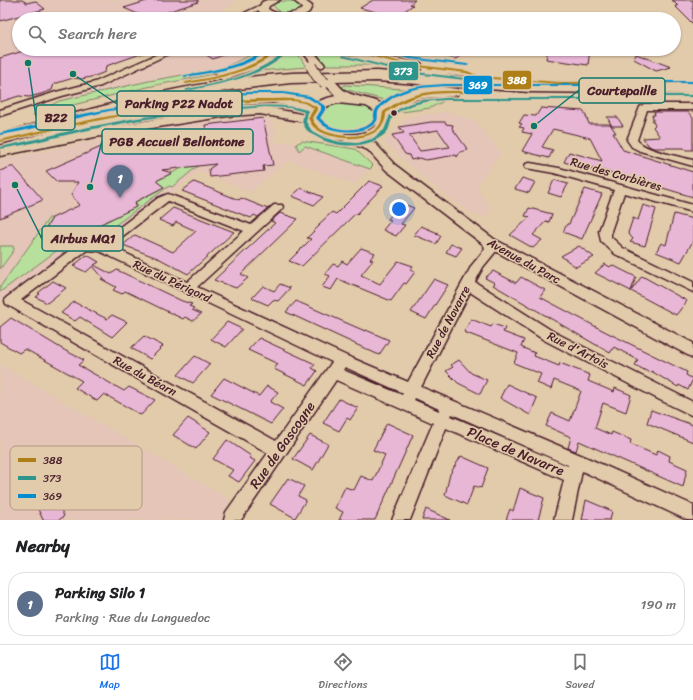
<!DOCTYPE html>
<html lang="en">
<head>
<meta charset="utf-8">
<style>
  body { margin:0; font-family:Sriracha,sans-serif; background:#f2f2f2; color:#202124 }
  .you { position:absolute; left:399px; top:209px; width:14px; height:14px; margin:-10px; border:3px solid #fff; border-radius:50%; background:#1a73e8; box-shadow:0 0 0 6px #1a73e833 }
  .badge { display:grid; place-items:center; width:26px; height:26px; border-radius:50%; background:#1a73e8; color:#fff; font-size:13px; font-weight:700 }
  .pin { position:absolute; translate:-50% -33px; filter:drop-shadow(0 1px 2px #0008) }
  .pin::after { content:''; position:absolute; top:21px; width:14px; height:12px; background:inherit; clip-path:polygon(0 0,100% 0,50% 100%) }
  .list { margin:0; padding:0; list-style:none }
  h2 { display:flex; justify-content:space-between; align-items:center; height:52px; margin:0; padding:0 16px; font-size:17px }
  h2 small { font-size:13px; font-weight:400; color:#757577 }
  .list li { display:grid; grid-template-columns:26px 1fr auto; gap:12px; align-items:center; box-sizing:border-box; height:64px; margin:0 8px 8px; padding:0 8px; border:1px solid #e0e0e0; border-radius:16px }
  .list b { display:block; font-size:15px; white-space:nowrap }
  .list p { margin:0; font-size:13px; white-space:nowrap; color:#757577 }
  .list em { font-size:13px; font-style:normal; color:#757577 }
  .icon { flex:none; width:22px; height:22px; fill:none; stroke:currentColor; stroke-width:2; stroke-linecap:round; stroke-linejoin:round }
  .map { position:relative; flex:none; width:693px; height:520px; overflow:hidden }
  .search { position:absolute; background:#fff; box-shadow:0 1px 3px #0004; left:12px; right:12px; top:12px; height:44px; display:flex; align-items:center; gap:10px; box-sizing:border-box; padding:0 14px; border-radius:22px; color:#757577; font-size:15px }
  .sheet { height:124px; background:#fff }
  nav { display:flex; justify-content:space-around; align-items:center; box-sizing:border-box; height:56px; border-top:1px solid #e0e0e0; background:#fff; font-size:11px; color:#757577 }
  nav a { display:grid; justify-items:center; gap:2px }
  nav .on { color:#1a73e8 }
  .map>svg:first-child { display:block }
  .built { fill:#e4c5b8 }
  .green { fill:#b7e09d; stroke:#808064 }
  .building { fill:#e8b7d6; stroke:#4a1f2b; fill-rule:evenodd }
  .lines { fill:none; stroke-linecap:round; stroke-linejoin:round }
  .minor-casing { stroke:#4a1f2b; stroke-width:3 }
  .tertiary-casing { stroke:#4a1f2b; stroke-width:3 }
  .secondary-casing { stroke:#4a1f2b; stroke-width:3 }
  .motorway-casing { stroke:#4a1f2b; stroke-width:3 }
  .minor { fill:#e2cbab; fill-rule:evenodd }
  .tertiary { fill:#e2cbab; fill-rule:evenodd }
  .secondary { fill:#e2cbab; fill-rule:evenodd }
  .motorway { fill:#e2cbab; fill-rule:evenodd }
  .secondary-bridge-casing { stroke:#4a1f2b; stroke-width:12; stroke-linecap:butt }
  .secondary-bridge { stroke:#e2cbab; stroke-width:10 }
  .bus-1-casing { stroke:#e2cbab; stroke-width:3 }
  .bus-2-casing { stroke:#e2cbab; stroke-width:3 }
  .bus-3-casing { stroke:#e2cbab; stroke-width:3 }
  .bus-1 { fill:#ae7f16; fill-rule:evenodd }
  .bus-2 { fill:#2e958c; fill-rule:evenodd }
  .bus-3 { fill:#008dcf; fill-rule:evenodd }
  .bus-dot { fill:#4a1f2b; stroke:#e2cbab; stroke-width:1.5 }
  .labels { text-anchor:middle; stroke-width:3; stroke-linejoin:round; paint-order:stroke }
  .street-label { font-size:12px; fill:#4a1f2b; stroke:#e2cbab }
  .near-street-label { font-size:14px; fill:#4a1f2b; stroke:#e2cbab }
  .key { fill:#e2cbab; stroke:#b49785; stroke-width:1 }
  .key-label { font-size:11px; fill:#4a1f2b }
  .leader { fill:none; stroke:#0f766e; stroke-width:1.5 }
  .callout-dot { fill:#0f766e; stroke:#e2cbab; stroke-width:1.5 }
  .callout { fill:#e2cbab; stroke:#0f766e; stroke-width:1.5 }
  .callout-label { font-size:13px; text-anchor:middle; font-weight:bold; fill:#4a1f2b }
  .line-badge { stroke:#e2cbab; stroke-width:1.5 }
  .badge-label { font-size:11px; text-anchor:middle; font-weight:bold; fill:#fff }
</style>
</head>
<body>
<div class="map">
<svg width="693" height="520" viewBox="0 0 693 520">
  <rect width="100%" height="100%" fill="#e2cbab"/>
  <filter id="ink" filterUnits="userSpaceOnUse"><feTurbulence type="fractalNoise" baseFrequency=".025" numOctaves="2"/><feDisplacementMap in="SourceGraphic" scale="8" xChannelSelector="R" yChannelSelector="G"/><feConvolveMatrix kernelMatrix="1 2 1 2 8 2 1 2 1" color-interpolation-filters="sRGB"/></filter>
  <g filter="url(#ink)">
    <!-- built -->
    <g class="built">
      <path d="M0 0H237L233 1V5L206 19H19V49H157L106 67 105 72 95 76 83 79 73 78 55 84 54 89 41 94 29 98 19 97 0 103Z"/>
      <path d="M182 49H259L247 57 222 68 149 81 59 101 75 94 108 84Z"/>
      <path d="M446 112 475 121 501 153 480 181 477 188 489 207 490 211 486 218 470 213 427 181 384 142 408 117Z"/>
      <path d="M258 116 272 120 275 130 274 144 287 142 299 144 369 169 354 184 289 160 250 192 199 171 172 193 168 191 109 237 97 239 92 236 88 237 0 303V160L168 126Z"/>
      <path d="M0 364 230 500 221 520H0Z"/>
    </g>
    <!-- green -->
    <g class="green">
      <path d="M280 1H292L301 3 303 8 298 12 282 15 271 3Z"/>
      <path d="M259 49H273C238 74 193 77 152 86 112 95 73 105 33 115L59 101 149 81 222 68 247 57Z"/>
      <path d="M283 49H295L306 67 247 72Z"/>
      <path d="M314 49H339L396 65H325Z"/>
      <path d="M345 85 417 90 391 102 341 88Z"/>
      <path d="M424 97 448 99 430 108 402 112 397 106Z"/>
      <path d="M353 102C363 105 391 115 369 127 332 148 285 106 353 102Z"/>
      <path d="M302 141 355 149 373 166 370 169 305 146 299 151 296 144Z"/>
      <path d="M198 166 172 187 169 186 103 234 91 229 138 205 135 202 160 189 162 186 156 181 184 167Z"/>
      <path d="M49 218H52L41 237 51 248 81 233 0 292V287Z"/>
      <path d="M0 246H13L14 250 0 269Z"/>
    </g>
    <!-- building -->
    <g class="building">
      <path d="M0 0H22L27 3 35 1 45 9 0 21Z"/>
      <path d="M150 0H198V2L164 13 174 19H149L124 8Z"/>
      <path d="M373 0H415L410 4 413 5 396 17 360 8Z"/>
      <path d="M672 0H693V24L675 6H678Z"/>
      <path d="M30 49H152V50L106 66 105 72 95 76 82 79 73 78 54 84 52 90 41 94 29 97 19 96 0 102V58Z"/>
      <path d="M210 49H237L213 59 203 53Z"/>
      <path d="M431 49H468L456 59 431 52Z"/>
      <path d="M548 49H590L588 65 546 59Z"/>
      <path d="M636 54 671 67 656 71 634 59Z"/>
      <path d="M541 108 584 111 589 124H610L616 133H613L623 150 693 172V197L616 174 592 168 591 170 564 162 569 152 602 161 590 138 553 129 542 147 553 150 549 158 522 151 532 134 522 132 524 128 519 127 522 124 519 123 524 115 536 116Z"/>
      <path d="M654 112H688L693 118V150H686L684 148H653L649 146 643 138 660 137 653 127 655 125 652 120H654L652 117H653L652 115H655Z"/>
      <path d="M607 117H617L623 126H612Z"/>
      <path d="M263 118 273 165 263 166 264 171 210 177 209 169 216 164 162 170 172 173 156 181 164 187 135 202 136 207 51 248 41 237 52 218 80 205 71 195 78 182H57L46 171 101 147 104 150 114 146 118 150H126L154 138 206 132 205 125Z"/>
      <path d="M431 122H445L446 124 453 125 452 128 468 150 460 152 457 157 456 155 426 160 420 158 411 160 409 155 405 154 392 135 404 133 399 127ZM438 130 450 147 420 151 409 135Z"/>
      <path d="M10 167H14L43 200 0 218V171Z"/>
      <path d="M522 178 535 182 529 193 515 189Z"/>
      <path d="M554 180 568 184 561 197 548 193Z"/>
      <path d="M369 181 383 186 357 214H355L302 266 289 261 311 239 307 238 320 225H318L332 212 336 214Z"/>
      <path d="M194 182 239 200 241 198 268 209 258 217 254 215 251 218 182 191Z"/>
      <path d="M301 188 323 197 314 205 292 196Z"/>
      <path d="M585 189 602 194 582 239 563 232 567 224H569Z"/>
      <path d="M401 203 414 208 401 224 405 225 396 236 383 230 391 220 388 219Z"/>
      <path d="M643 205 656 209 645 246 630 242 633 239 628 233 633 218 638 220Z"/>
      <path d="M173 208 234 232 188 274 160 259 123 245 135 235 173 252 196 231 176 222 173 226 159 220Z"/>
      <path d="M529 208 552 214 549 222 546 221 533 235 542 240 533 248 510 235 530 217 525 216Z"/>
      <path d="M280 213 298 219 241 274 248 278 236 288 214 280 275 223 271 221Z"/>
      <path d="M674 214 693 219V241L681 262 656 252 661 243 666 245Z"/>
      <path d="M421 226 438 233 436 234 441 236 436 244 414 235Z"/>
      <path d="M451 244 462 248 456 256 446 252Z"/>
      <path d="M579 246 594 257 576 267 561 256Z"/>
      <path d="M361 248 375 253 370 259 373 260 361 275 380 284 398 261 413 266 410 270 415 272 406 284 404 283 391 301 338 279 331 290 322 287 330 276 325 274 333 264 338 266 342 261 347 264Z"/>
      <path d="M87 255 99 262 94 265 111 274 117 270 182 301 192 304 189 306 194 308 192 310 201 314 193 321 185 317 183 319 125 291 122 294 113 290 116 287 101 279 103 278 93 266 86 272 73 266Z"/>
      <path d="M605 264 610 267 612 265 636 277 631 291 595 273Z"/>
      <path d="M493 271 516 283 521 277 545 290 540 297 606 332 687 372 686 375 693 379 688 390 679 385 678 387 651 371 650 373 635 365 638 360 614 347 610 353 493 285 495 283 485 278Z"/>
      <path d="M642 276 687 301 676 315 631 291Z"/>
      <path d="M434 279 448 285 426 319 411 312Z"/>
      <path d="M53 281 66 288 47 303 36 297 40 294 38 293Z"/>
      <path d="M280 284 290 288 278 301 273 300 268 305 252 298 263 286 274 291Z"/>
      <path d="M296 301 365 331 366 330 389 340 379 355 286 312Z"/>
      <path d="M74 302 107 319 112 315 127 322 112 337 80 317 75 321 61 313Z"/>
      <path d="M11 318 64 350 84 360 78 365 124 391 129 387 155 400 141 415 104 394 97 401 75 388 82 381 25 349 19 353 0 342V327Z"/>
      <path d="M471 319 491 327 493 324 505 328 503 332 524 340 521 347 535 353 534 356 559 366 560 363 590 375 588 381 614 392 615 388 631 395 626 412 603 403 595 428 611 435 612 432 631 440 630 444 656 455 658 450 670 456 669 461 687 469 683 487 579 441 576 451 568 448 571 437 546 426 552 413 570 421 581 391 554 380 551 389 537 383 541 374 514 363 518 353 464 332Z"/>
      <path d="M227 322 242 329 226 347 211 339Z"/>
      <path d="M144 336 163 346 150 359 131 348Z"/>
      <path d="M259 338 315 364 312 368 317 371 307 385 274 369 278 364 248 350Z"/>
      <path d="M195 356 210 364 193 383 178 375Z"/>
      <path d="M459 360 471 373 487 380 480 394 458 383 446 371 453 367 451 365Z"/>
      <path d="M224 378 259 396 267 386 278 392 270 402 283 409 271 424 211 394Z"/>
      <path d="M507 384 537 398 530 415 500 398Z"/>
      <path d="M339 399 358 408 350 420 347 418 339 431 323 423Z"/>
      <path d="M651 410 693 425V442L647 423Z"/>
      <path d="M188 418 210 432 196 449 173 435Z"/>
      <path d="M387 423 413 435 375 520H339L343 512 335 508 345 487 354 490 361 476 373 481 385 455 373 450Z"/>
      <path d="M310 435 328 444 313 470 293 459Z"/>
      <path d="M227 440 251 456 250 458 255 461 239 482 228 476 233 470 213 459Z"/>
      <path d="M461 456 488 468 481 488 474 486 467 505 445 495 450 474Z"/>
      <path d="M288 478 304 486 298 496 306 500 295 518 270 504Z"/>
      <path d="M520 488 544 498 538 520H506L510 509 513 511Z"/>
      <path d="M54 496 64 516 59 520H43L37 507Z"/>
      <path d="M586 500 612 511 610 520H582Z"/>
      <path d="M426 509 450 520H422Z"/>
    </g>
    <g class="lines">
      <defs>
        <g id="minor">
          <path d="M261 5 266 6 242 19H232Z"/>
          <path d="M169 49H179L101 86 62 96 0 116V110L56 92 95 82Z"/>
          <path d="M644 104H693V110H647L637 140C643 150 681 157 693 160V166L640 151 632 147 627 140 640 107Z"/>
          <path d="M530 163 559 168 693 205V212L624 193 611 231V237L623 248 693 282V292L615 254 601 241 599 231 614 190 554 173 526 168 525 166 526 164Z"/>
          <path d="M168 194 251 225 274 205H282L283 207 282 209 197 287 347 356 408 382 472 265 485 249 483 242 485 239H493L497 250 483 267 475 282 554 332 693 402V416L660 400 544 340 470 292 421 387 583 456 693 505V520H687L582 471 572 520H554L564 480 446 428 410 520H392L433 423 336 380 241 520H224L226 512 268 453 6 304 5 301 6 298 74 247 85 242 99 243 158 198ZM168 201 244 231 187 282 110 246ZM87 250 99 251 332 362 276 441 21 300ZM345 367 403 393 402 395 343 370ZM415 398 439 409V411L414 400ZM452 414 568 465V466L451 416Z"/>
        </g>
        <path id="tertiary" d="M349 134 376 144 394 164 411 177 494 239 693 343V358L484 245 386 170 368 150 345 141 343 138Z"/>
        <g id="secondary">
          <path d="M267 0H280L269 6 268 9C278 16 292 15 302 9V7L293 0H304L312 6 309 12C296 21 269 24 258 10L262 2Z"/>
          <path d="M300 49H311L325 65 323 67H315Z"/>
          <path d="M330 79C337 81 339 87 345 91 361 101 387 96 392 118L387 129 380 135 357 142 332 139 314 132 305 122 260 114 228 116 95 137 0 156V148L95 129 228 108 260 106 306 115C309 103 325 98 336 96L324 83ZM338 103 366 106 378 113C379 119 378 122 374 127 358 140 333 134 318 122V114L328 106Z"/>
        </g>
        <g id="motorway">
          <path d="M269 49H286L263 66 223 80 218 78 215 75 218 72 253 60Z"/>
          <path d="M338 49H361L389 57 421 63 423 66 421 69C403 74 359 58 340 52Z"/>
          <path d="M377 71 529 82 693 84V94L529 92 377 81 291 83 230 90 170 101 61 127 0 144V134C91 108 197 79 292 73 320 72 349 72 377 71Z"/>
          <path d="M441 87 457 89 459 92 457 95C441 99 425 95 410 102 399 107 391 120 378 116L376 113C390 92 418 88 441 87Z"/>
          <path d="M273 94C288 95 315 95 324 108L322 111 316 113 299 107 273 103 238 105 192 110 186 108 184 105 186 102 238 95Z"/>
        </g>
      </defs>
      <!-- minor casing -->
      <use href="#minor" class="minor-casing"/>
      <!-- tertiary casing -->
      <use href="#tertiary" class="tertiary-casing"/>
      <!-- secondary casing -->
      <use href="#secondary" class="secondary-casing"/>
      <!-- motorway casing -->
      <use href="#motorway" class="motorway-casing"/>
      <!-- minor -->
      <use href="#minor" class="minor"/>
      <!-- tertiary -->
      <use href="#tertiary" class="tertiary"/>
      <!-- secondary -->
      <use href="#secondary" class="secondary"/>
      <!-- motorway -->
      <use href="#motorway" class="motorway"/>
      <defs>
        <path id="secondary-bridge" d="M311 66 317 76 325 83"/>
      </defs>
      <!-- secondary-bridge casing -->
      <use href="#secondary-bridge" class="secondary-bridge-casing"/>
      <!-- secondary-bridge -->
      <use href="#secondary-bridge" class="secondary-bridge"/>
      <defs>
        <g id="bus-1">
          <path d="M277 49H281C255 72 219 78 186 84L184 83 186 82C221 76 248 71 277 49Z"/>
          <path d="M343 49H349L409 64 467 71 479 76 559 82 693 81V83L559 84 478 78 466 73 409 66Z"/>
          <path d="M456 91H468L470 92 468 93C434 93 414 92 386 113 386 144 333 143 315 128 312 126 310 122 308 118L314 108 304 103 294 101C258 102 223 102 188 106 124 113 62 128 0 142V140C87 120 172 100 262 99 281 99 302 96 318 108L312 118C313 121 315 124 317 126 329 138 367 140 378 127 382 122 382 118 383 112 408 93 425 91 456 91Z"/>
        </g>
        <g id="bus-2">
          <path d="M283 53 286 54C259 78 221 84 187 91L185 90 187 89C224 82 252 77 283 53Z"/>
          <path d="M342 55 407 71 465 78 467 79 465 80 407 73 342 57Z"/>
          <path d="M639 95H693V97H639L630 100H445C429 101 412 103 398 112 388 119 392 127 386 133 369 149 337 149 317 137 315 136 311 134 309 132 306 130 304 126 302 122L304 112 290 108 265 107 183 114 146 119 108 126 79 132 23 145 0 149V147C30 141 59 133 89 127 137 117 186 110 235 107 260 106 282 103 307 110L308 111 306 122 312 131 325 138 340 142 358 143 372 139 384 130 390 115 402 107 408 104 423 100 445 98H630Z"/>
        </g>
        <g id="bus-3">
          <path d="M266 49H270C247 69 214 72 185 77L183 76 185 75C214 70 242 66 266 49Z"/>
          <path d="M372 49H378L410 57 467 64 469 65 467 66 410 59Z"/>
          <path d="M637 81H693V83H637L629 86H445C427 87 410 88 394 97 389 101 380 106 378 112 377 116 379 120 375 123 365 134 340 133 328 128 323 126 320 122 316 118L321 110V106L308 98 283 94H250L212 96 174 101 109 111 78 118 22 131 0 135V133L22 128 78 115 109 109 174 99 212 94 250 92H283L310 96 325 106V110L320 118C323 121 326 124 330 126 341 131 361 131 371 123 375 119 373 115 375 111 377 105 385 100 391 96 407 86 426 85 445 84H629Z"/>
        </g>
      </defs>
      <!-- bus-1 casing -->
      <use href="#bus-1" class="bus-1-casing"/>
      <!-- bus-2 casing -->
      <use href="#bus-2" class="bus-2-casing"/>
      <!-- bus-3 casing -->
      <use href="#bus-3" class="bus-3-casing"/>
      <!-- bus-1 -->
      <use href="#bus-1" class="bus-1"/>
      <!-- bus-2 -->
      <use href="#bus-2" class="bus-2"/>
      <!-- bus-3 -->
      <use href="#bus-3" class="bus-3"/>
    </g>
  </g>
  <!-- markers -->
  <circle class="bus-dot" cx="394" cy="113" r="3.5"/>
  <g class="labels">
    <!-- street labels -->
    <g class="street-label">
      <text transform="translate(616 174) rotate(16)" y="4">Rue des Corbières</text>
      <text transform="translate(524 261) rotate(29)" y="4">Avenue du Parc</text>
      <text transform="translate(172 281) rotate(25)" y="4">Rue du Périgord</text>
      <text transform="translate(448 322) rotate(-62)" y="4">Rue de Navarre</text>
      <text transform="translate(578 350) rotate(27)" y="4">Rue d'Artois</text>
      <text transform="translate(145 376) rotate(29)" y="4">Rue du Béarn</text>
    </g>
    <!-- near-street labels -->
    <g class="near-street-label">
      <text transform="translate(282 445) rotate(-55)" y="5">Rue de Gascogne</text>
      <text transform="translate(516 451) rotate(23)" y="5">Place de Navarre</text>
    </g>
  </g>
  <!-- legend -->
  <rect x="10" y="446" width="132" height="64" rx="6" class="key"/>
  <rect x="18" y="458" width="18" height="4" fill="#ae7f16"/>
  <rect x="18" y="476" width="18" height="4" fill="#2e958c"/>
  <rect x="18" y="494" width="18" height="4" fill="#008dcf"/>
  <g class="key-label">
    <text x="43" y="464">388</text>
    <text x="43" y="482">373</text>
    <text x="43" y="500">369</text>
  </g>
  <!-- callouts -->
  <path class="leader" d="M534 126L579 90M73 74L117 104M28 63L36 117M90 187L102 141M15 185L42 239"/>
  <g class="callout-dot">
    <circle cx="534" cy="126" r="4"/>
    <circle cx="73" cy="74" r="4"/>
    <circle cx="28" cy="63" r="4"/>
    <circle cx="90" cy="187" r="4"/>
    <circle cx="15" cy="185" r="4"/>
  </g>
  <g class="callout">
    <rect x="579" y="78" width="86" height="25" rx="4"/>
    <rect x="117" y="91" width="125" height="25" rx="4"/>
    <rect x="36" y="105" width="39" height="25" rx="4"/>
    <rect x="102" y="129" width="151" height="25" rx="4"/>
    <rect x="42" y="226" width="81" height="25" rx="4"/>
  </g>
  <g class="callout-label">
    <text x="622" y="95">Courtepaille</text>
    <text x="179" y="108">Parking P22 Nadot</text>
    <text x="56" y="122">B22</text>
    <text x="177" y="146">PGB Accueil Bellontone</text>
    <text x="83" y="243">Airbus MQ1</text>
  </g>
  <g class="line-badge">
    <rect x="388" y="61" width="31" height="20" rx="4" fill="#2e958c"/>
    <rect x="502" y="70" width="30" height="20" rx="4" fill="#ae7f16"/>
    <rect x="463" y="75" width="30" height="20" rx="4" fill="#008dcf"/>
  </g>
  <g class="badge-label">
    <text x="403" y="75">373</text>
    <text x="517" y="84">388</text>
    <text x="478" y="89">369</text>
  </g>
</svg>
<div class="you"></div>
<div class="pin badge" style="left:120px;top:198px;background:#5c6f8a">1</div>
<div class="search"><svg class="icon" aria-label="search" viewBox="0 0 24 24"><circle cx="10" cy="10" r="6"/><path d="M15 15l6 6"/></svg>Search here</div>
</div>
<section class="sheet">
<h2>Nearby<small></small></h2>
<ul class="list">
<li><span class="badge" style="background:#5c6f8a">1</span><div><b>Parking Silo 1</b><p>Parking · Rue du Languedoc</p></div><em>190 m</em></li>
</ul>
</section>
<nav>
<a class="on"><svg class="icon" aria-label="map" viewBox="0 0 24 24"><path d="M3 6l6-2 6 2 6-2v14l-6 2-6-2-6 2zM9 4v14M15 6v14"/></svg>Map</a>
<a><svg class="icon" aria-label="directions" viewBox="0 0 24 24"><path d="M12 3l9 9-9 9-9-9zM9 14v-3h6M13 9l2 2-2 2"/></svg>Directions</a>
<a><svg class="icon" aria-label="saved" viewBox="0 0 24 24"><path d="M7 4h10v16l-5-4-5 4z"/></svg>Saved</a>
</nav>
</body>
</html>
